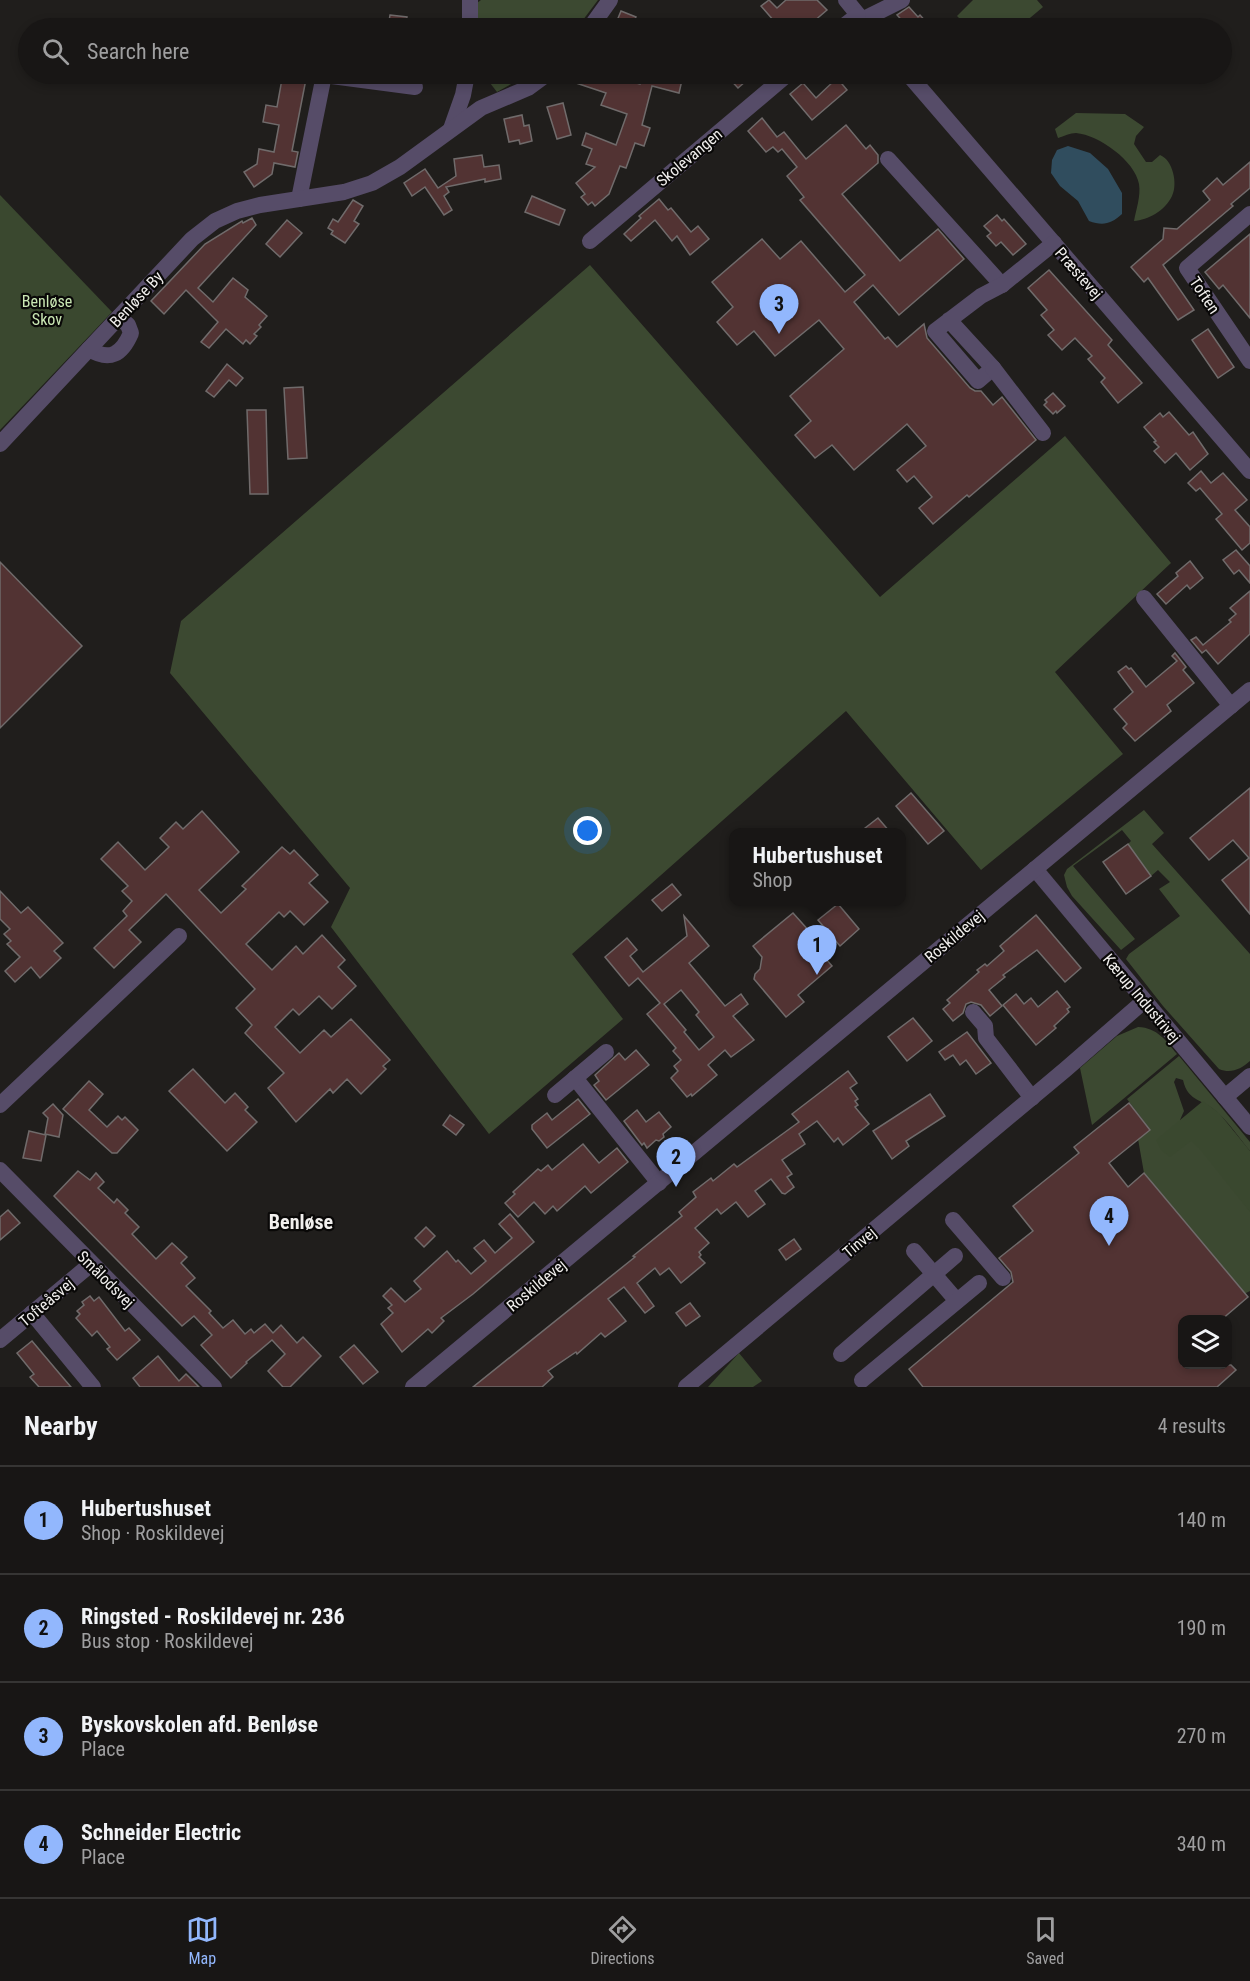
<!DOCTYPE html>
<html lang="en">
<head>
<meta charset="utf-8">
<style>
  body { margin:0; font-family:"Roboto Condensed",sans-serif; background:#211f1e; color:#f1f3f6 }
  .controls { position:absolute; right:18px; bottom:18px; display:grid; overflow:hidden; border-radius:12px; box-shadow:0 3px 9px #0003 }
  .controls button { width:54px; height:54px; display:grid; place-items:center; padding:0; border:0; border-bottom:2px solid #363534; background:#181615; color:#f1f3f6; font:30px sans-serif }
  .you { position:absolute; left:588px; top:831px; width:21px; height:21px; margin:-15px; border:4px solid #fff; border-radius:50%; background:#1a73e8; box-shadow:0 0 0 9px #1a73e833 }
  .badge { display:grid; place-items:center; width:39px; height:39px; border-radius:50%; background:#92b7fd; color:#111; font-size:20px; font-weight:700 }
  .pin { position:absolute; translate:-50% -50px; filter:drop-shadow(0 2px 3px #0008) }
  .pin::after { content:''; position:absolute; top:32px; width:21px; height:18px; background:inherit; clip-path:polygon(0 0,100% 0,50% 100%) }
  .popup { position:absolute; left:729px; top:828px; width:177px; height:78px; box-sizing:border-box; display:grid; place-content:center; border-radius:12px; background:#181615; filter:drop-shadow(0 2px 4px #0005); font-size:20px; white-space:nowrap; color:#9f9fa0 }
  .popup b { font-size:22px; color:#f1f3f6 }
  .popup::after { content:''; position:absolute; left:50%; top:100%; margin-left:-12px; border:12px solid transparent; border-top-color:#181615 }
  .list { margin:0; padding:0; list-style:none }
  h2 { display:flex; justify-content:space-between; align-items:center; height:78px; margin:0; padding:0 24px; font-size:26px }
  h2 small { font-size:20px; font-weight:400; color:#9f9fa0 }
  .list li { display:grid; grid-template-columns:39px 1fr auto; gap:18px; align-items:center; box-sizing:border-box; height:108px; padding:0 24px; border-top:2px solid #363534 }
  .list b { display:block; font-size:22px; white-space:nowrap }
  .list p { margin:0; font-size:20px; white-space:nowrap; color:#9f9fa0 }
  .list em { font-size:20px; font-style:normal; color:#9f9fa0 }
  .icon { flex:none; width:33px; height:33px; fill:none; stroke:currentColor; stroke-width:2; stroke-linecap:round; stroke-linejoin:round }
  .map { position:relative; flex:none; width:1250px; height:1387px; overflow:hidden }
  .search { position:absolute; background:#181615; box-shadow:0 3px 9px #0003; left:18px; right:18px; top:18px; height:66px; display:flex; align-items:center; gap:15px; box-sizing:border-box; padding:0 21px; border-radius:33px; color:#9f9fa0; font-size:22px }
  .sheet { height:510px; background:#181615 }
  nav { display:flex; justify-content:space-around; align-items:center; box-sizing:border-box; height:84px; border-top:2px solid #363534; background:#181615; font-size:16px; color:#9f9fa0 }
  nav a { display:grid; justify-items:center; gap:3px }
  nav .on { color:#92b7fd }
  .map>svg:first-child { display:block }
  .green { fill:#3c4931 }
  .forest { fill:#3a482f }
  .water { fill:#304d5e }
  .building { fill:#523333; stroke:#706b6b; stroke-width:1.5; fill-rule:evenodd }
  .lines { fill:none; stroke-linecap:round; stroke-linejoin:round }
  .minor { stroke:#564c68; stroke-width:16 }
  .labels { text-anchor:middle; stroke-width:4.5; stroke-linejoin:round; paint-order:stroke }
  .street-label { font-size:16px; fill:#f1efed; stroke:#090807 }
  .park-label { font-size:16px; fill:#cae7b4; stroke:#090807 }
  .quarter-label { font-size:20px; font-weight:bold; fill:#f1efed; stroke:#090807 }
</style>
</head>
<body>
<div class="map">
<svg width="1250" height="1387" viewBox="0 0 1250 1387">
  <rect width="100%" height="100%" fill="#201e1c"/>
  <!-- green -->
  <g class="green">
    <path d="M481 0H598L577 28H476L477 3Z"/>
    <path d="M973 0H1037L1043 7 1018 28H969L957 16Z"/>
    <path d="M483 74H529L497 92Z"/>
    <path d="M1076 113 1125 114 1144 127 1136 136 1134 144 1146 162H1152L1160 155C1173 160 1178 184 1172 196 1165 211 1148 220 1134 221 1136 210 1141 196 1139 184 1135 161 1099 135 1076 133 1070 133 1064 136 1058 138L1055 129Z"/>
    <path d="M590 265 880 597 1065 436 1171 563 1055 672 1123 754 981 870 846 711 572 954 623 1019 489 1134 331 927 350 888 170 673 181 621Z"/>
    <path d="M1144 810 1164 833 1152 844 1250 954V1061C1241 1069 1231 1074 1219 1069L1163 1006 1126 959 1129 954 1180 916 1159 889 1170 882 1158 870 1151 876 1128 844 1131 841 1122 830 1073 866 1135 939 1121 950 1072 896 1067 887 1064 875 1067 869Z"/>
    <path d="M1138 1027C1158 1028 1165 1040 1177 1054L1092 1125 1080 1068 1117 1036Z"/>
    <path d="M1179 1056 1250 1142V1151C1240 1139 1231 1125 1219 1114 1205 1099 1188 1103 1183 1080L1176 1078 1174 1082 1184 1111 1180 1120 1250 1211V1291L1244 1294 1144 1173 1138 1139 1150 1129 1127 1099Z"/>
  </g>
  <!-- forest -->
  <g class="forest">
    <path d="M0 195 112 312 0 430Z"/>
    <path d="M1203 1101 1219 1113 1250 1151V1212L1199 1148 1191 1141 1170 1157 1161 1150 1156 1140Z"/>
    <path d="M739 1353 762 1381 753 1387H708Z"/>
  </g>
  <!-- water -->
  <path class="water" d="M1068 146 1090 153 1108 169 1122 193V214C1111 224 1103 226 1089 221L1078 201 1060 186 1051 173 1052 160 1057 150Z"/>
  <!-- building -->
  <g class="building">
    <path d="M769 0 777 8 786 0H817L827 10 806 28H765L774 21 761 6Z"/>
    <path d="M909 7 918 17 920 15 928 24 926 26 928 28H907L908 27 897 15Z"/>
    <path d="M621 11 636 17 631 28H614Z"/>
    <path d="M390 15 407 17 405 28H388Z"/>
    <path d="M288 74H307L292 151 298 152 295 167 274 163 272 174 254 187 244 172 257 164 259 149 274 152 279 125 263 122 266 105 277 107 282 79H286Z"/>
    <path d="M576 74H604L640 84 642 74H659V75L682 80 679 93 652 86 642 125 650 128 644 146 635 143 626 168 620 166 609 194 595 206 592 202 588 205 581 197 585 194 576 183 595 167 586 164 592 149 582 145 586 133 616 145 627 114 601 105 606 93 573 82Z"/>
    <path d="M725 74H754L738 88Z"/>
    <path d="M837 78 847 90 812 120 790 94 803 83 816 98Z"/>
    <path d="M563 103 571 135 557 139 547 107Z"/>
    <path d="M522 115 524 126 529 125 532 141 520 144 519 140 509 142 504 119Z"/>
    <path d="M762 118 777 137 784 132 806 159 846 125 866 149 870 145 878 155V163L842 194 900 261 938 229 964 259 899 315 873 285 854 302 885 339 888 337 897 347 924 324 927 338 970 388 975 391H981L993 405 1002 397 1036 440 969 497 967 495 933 524 919 508 932 497 914 476 907 482 897 470 926 446 907 424 854 470 832 445 815 458 795 435 811 421 790 396 844 349 819 320 775 356 754 331 737 345 717 322 733 307 712 282 762 239 780 259 801 241 845 292 865 275 800 200 804 197 787 176 797 167 782 149 778 152 773 147 766 152 748 131Z"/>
    <path d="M482 155 484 167 499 165 501 179 485 182V179L446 187 449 192 444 196 452 210 444 215 425 187 412 196 404 183 425 169 438 188 456 176 454 159Z"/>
    <path d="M1250 162V188L1231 204 1233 206 1163 265 1194 310 1178 320 1148 278 1144 282 1131 267 1163 239 1164 228 1177 229 1210 200 1203 191 1217 178 1223 185Z"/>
    <path d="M532 196 565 210 559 225 525 212Z"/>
    <path d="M659 199 668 210 671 208 691 232 698 226 709 239 690 255 677 236 672 241 655 220 631 241 624 234 641 218 639 216Z"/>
    <path d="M353 200 363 206 354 221 359 224 345 243 331 234 333 231 328 228 333 219 338 222Z"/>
    <path d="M997 215 1002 221 1004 219 1026 244 1013 255 1001 242 996 246 987 236 991 233 984 226Z"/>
    <path d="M252 218 256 225 198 288 213 302 233 278 248 290 245 297 267 316 259 325 261 327 254 334 257 336 250 344 246 340 243 344 226 329 209 348 201 342 218 322 186 290 164 314 151 301 205 244 242 221 243 223Z"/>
    <path d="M287 220 302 233 280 257 266 244Z"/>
    <path d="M1250 234V318L1223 285 1219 289 1205 272Z"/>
    <path d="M1049 270 1112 340 1108 345 1142 383 1118 403 1101 382 1105 378 1088 359 1092 356 1075 338 1062 350 1048 335 1054 330 1041 315 1047 310 1028 288Z"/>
    <path d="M1208 329 1234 367 1218 378 1192 340Z"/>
    <path d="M227 364 243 378 236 386 229 380 214 397 206 391Z"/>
    <path d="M303 387 307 458 288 459 284 388Z"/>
    <path d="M1053 393 1065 406 1057 413 1056 411 1053 414 1044 405 1047 402 1045 400Z"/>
    <path d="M247 410H266L268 494H250Z"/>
    <path d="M1169 412 1189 435 1193 432 1208 454 1190 470 1176 453 1165 463 1154 451 1159 447 1154 442 1156 441 1144 427 1160 413 1163 417Z"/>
    <path d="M1201 471 1211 483 1223 473 1247 500 1235 510 1250 527V543L1242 550 1216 519 1222 514 1200 488 1196 491 1188 483Z"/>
    <path d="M1236 550 1250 566V583L1239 570 1234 574 1223 560Z"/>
    <path d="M1190 561 1203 578 1190 589 1187 585 1166 604 1157 594 1178 576 1176 573Z"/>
    <path d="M0 562 82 646 0 728Z"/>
    <path d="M1250 591V634L1218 664 1206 650 1202 653 1191 640 1196 637 1203 645 1231 622 1229 620 1236 614 1230 608Z"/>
    <path d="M1175 653 1186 667 1183 670 1194 683 1167 705 1171 711 1135 741 1123 728 1127 724 1114 709 1133 692 1118 672 1126 666 1129 669 1131 668 1146 687 1177 661 1172 656Z"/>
    <path d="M1250 788V914L1222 880 1249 858 1233 840 1209 860 1190 838Z"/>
    <path d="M911 793 944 831 928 844 896 806Z"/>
    <path d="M202 811 239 852 199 890 221 913 246 889 242 886 282 847 290 854 294 850 318 875 309 883 328 902 304 925 290 911 284 917 279 912 246 944 272 970 296 946 303 954 322 935 345 960 338 967 356 986 332 1009 319 996 299 1015 293 1009 275 1027 300 1053 324 1030 331 1037 351 1019 390 1060 383 1066 386 1069 361 1094 347 1079 333 1093 330 1089 296 1122 268 1088 284 1073 245 1033 252 1025 236 1008 255 989 166 894 129 930 141 942 114 968 94 948 127 916 123 911 132 901 122 891 128 886 101 859 118 842 145 870 169 847 160 838 176 822 183 829Z"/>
    <path d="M878 818 890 832H860Z"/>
    <path d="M1128 844 1151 876 1126 894 1103 862Z"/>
    <path d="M672 884 681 895 662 911 652 900Z"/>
    <path d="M0 891 21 913 28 907 63 943 54 951 61 958 40 978 31 967 15 982 5 971 20 957 7 944 11 941 4 934 10 929 0 919Z"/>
    <path d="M838 904 859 929 840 946 818 920Z"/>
    <path d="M793 913 810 932 799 942 813 958 820 952 832 966 798 995 804 1002 786 1017 754 979 755 974 760 969 762 957 753 946Z"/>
    <path d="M1036 915 1081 968 1065 982 1037 950 1003 975 1005 977 989 990 1002 1006 990 1016 981 1005 971 1002 966 1004 963 1013 953 1021 943 1009 950 1003 947 1000 979 972 977 970 985 964 987 966 1004 951 1000 946Z"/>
    <path d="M684 916 709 946 689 963 725 1006 741 994 748 1004 733 1016 754 1040 731 1057 725 1050 708 1065 717 1075 692 1096 691 1094 687 1097 671 1078 678 1071 674 1066 681 1060 673 1051 676 1048 647 1014 660 1003 638 978 629 986 605 957 627 938 637 950 630 956 643 972 687 936ZM681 990 699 1012 696 1015 714 1037 699 1050 684 1032 686 1030 664 1004Z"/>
    <path d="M1057 991 1070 1007 1067 1009 1069 1012 1054 1026 1056 1028 1036 1045 1003 1005 1016 994 1024 1004 1031 998 1038 1007Z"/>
    <path d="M913 1018 932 1041 907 1061 888 1037Z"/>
    <path d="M967 1032 991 1063 976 1074 966 1060 960 1065 953 1055 945 1060 939 1052Z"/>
    <path d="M636 1050 649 1065 606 1100 594 1085 599 1081 595 1075 619 1053 625 1060Z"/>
    <path d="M193 1069 225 1103 235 1093 248 1107 245 1110 257 1122 227 1151 169 1091Z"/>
    <path d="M848 1071 857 1083 850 1088 858 1099 855 1101 858 1105 855 1107 869 1124 843 1145 838 1138 834 1142 817 1121 799 1134 805 1144 782 1160 792 1174 787 1177 794 1187 785 1194 782 1193 771 1179 755 1191 765 1204 748 1217 736 1202 721 1214 717 1209 695 1228 709 1243 699 1252 701 1255 699 1257 705 1263 681 1283 669 1268 660 1275 655 1268 637 1283 654 1306 645 1313 624 1287 608 1299 626 1321 605 1337 601 1333 577 1354 576 1352 548 1371 553 1377 542 1387H473L635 1257 633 1256 682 1216 679 1212 696 1197 693 1192 711 1178 713 1181 734 1164 737 1167 799 1122 792 1114Z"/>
    <path d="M89 1081 103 1094 89 1110 107 1127 118 1116 122 1120 125 1117 138 1130 117 1153H112L63 1109Z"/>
    <path d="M930 1094 945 1116 906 1141 909 1146 892 1159 873 1131Z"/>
    <path d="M578 1099 590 1114 547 1148 532 1129V1125L547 1113 552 1120Z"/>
    <path d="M1129 1103 1150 1130 1109 1163 1128 1187 1144 1173 1248 1297 1221 1320H1182V1365H1231L1236 1370 1217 1387H923L909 1369 1013 1282 1011 1272 999 1258 1033 1231 1013 1206 1079 1153 1074 1147Z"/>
    <path d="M53 1104 63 1115 59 1137 45 1134 48 1118 43 1113Z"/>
    <path d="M637 1110 646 1122 659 1112 671 1127 663 1134 664 1137 659 1141 656 1140 647 1148 644 1143 642 1145 624 1121Z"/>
    <path d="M450 1115 464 1125 456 1135 443 1125Z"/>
    <path d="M29 1131 46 1135 41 1161 23 1158Z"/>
    <path d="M583 1144 599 1163 617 1148 628 1162 591 1193 585 1186 557 1211 553 1206 545 1214 534 1202 518 1217 505 1203 515 1194 513 1192 538 1169 541 1171 548 1165 552 1170Z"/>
    <path d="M78 1171 90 1180 96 1173 104 1182 98 1188 114 1203 117 1199 128 1210 125 1213 139 1227 132 1234 156 1259 172 1243 187 1257 181 1263 195 1278 186 1286 211 1311 209 1313 223 1328 233 1320 245 1334 251 1329 254 1333 265 1324 273 1333 281 1325 297 1343 303 1337 321 1356 290 1387H283L268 1371 285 1354 272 1340 246 1362 247 1363 231 1378 201 1345 212 1335 194 1316 182 1326 54 1196Z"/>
    <path d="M8 1210 20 1223 0 1240V1217Z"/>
    <path d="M510 1214 534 1242 473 1294 441 1318 444 1321 432 1333 428 1329 402 1352 381 1324 393 1313 388 1308 392 1305 383 1296 391 1288 405 1302 421 1289 414 1281 447 1251 456 1262 458 1260 471 1274 486 1261 474 1248 484 1240 495 1253 512 1238 499 1224Z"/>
    <path d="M426 1227 435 1236 424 1247 415 1238Z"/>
    <path d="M794 1239 801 1249 786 1260 779 1250Z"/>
    <path d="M90 1296 94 1301 99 1297 125 1331 129 1328 140 1340 117 1360 107 1349 110 1347 97 1331 92 1336 76 1318 80 1314 77 1311 84 1305 82 1302Z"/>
    <path d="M690 1303 700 1316 686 1326 676 1313Z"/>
    <path d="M32 1341 59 1373 71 1387H39L30 1377 34 1374 17 1353Z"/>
    <path d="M354 1345 378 1372 363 1384 340 1357Z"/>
    <path d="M158 1356 179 1381 186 1374 199 1387H140L133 1378Z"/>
  </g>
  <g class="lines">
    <!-- minor -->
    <g class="minor">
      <path d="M470 0V28"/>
      <path d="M846 0 868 27"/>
      <path d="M862 20 902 0"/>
      <path d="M590 28 610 0"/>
      <path d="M841 28 858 15"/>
      <path d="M908 74 1250 471"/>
      <path d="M451 129 463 95 467 74"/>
      <path d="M888 159 1002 285"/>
      <path d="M299 199 324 75 415 87"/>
      <path d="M1250 214 1187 268 1250 361"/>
      <path d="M590 241 788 74"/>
      <path d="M949 320 993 368 978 381 935 331 981 296 1002 285 1054 243"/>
      <path d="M89 349C110 362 122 354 131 333L128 325 119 317"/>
      <path d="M993 368 1043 433"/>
      <path d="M0 444 192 239 215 221 237 211 260 205 344 192 372 183 400 167 481 108 528 88 547 74"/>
      <path d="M1144 598 1231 706"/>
      <path d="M1035 869 1250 1127"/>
      <path d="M973 1012 985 1026 986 1038 1032 1098"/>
      <path d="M575 1078 659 1183"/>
      <path d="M555 1095 606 1052"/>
      <path d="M1225 1097 1250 1076"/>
      <path d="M0 1105 179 936"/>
      <path d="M0 1170 214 1387"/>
      <path d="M953 1220 1003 1278"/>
      <path d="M914 1251 957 1301"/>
      <path d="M32 1313 93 1387"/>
      <path d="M0 1340 91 1264"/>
      <path d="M841 1354 955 1256"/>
      <path d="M862 1380 979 1283"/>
      <path d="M413 1387 1250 690"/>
      <path d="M686 1387 1066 1069 1144 1001"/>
    </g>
  </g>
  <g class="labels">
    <!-- street labels -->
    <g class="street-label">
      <text transform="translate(689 157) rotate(-40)" y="6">Skolevangen</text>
      <text transform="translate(1079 273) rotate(49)" y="6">Præstevej</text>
      <text transform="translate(1205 295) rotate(56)" y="6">Toften</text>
      <text transform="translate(136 299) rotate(-47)" y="6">Benløse By</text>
      <text transform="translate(954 936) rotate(-40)" y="6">Roskildevej</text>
      <text transform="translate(1142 998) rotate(50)" y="6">Kærup Industrivej</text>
      <text transform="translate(859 1242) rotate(-40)" y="6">Tinvej</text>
      <text transform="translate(106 1279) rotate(45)" y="6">Smålodsvej</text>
      <text transform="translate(536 1285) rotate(-40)" y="6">Roskildevej</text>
      <text transform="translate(46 1302) rotate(-40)" y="6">Tofteåsvej</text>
    </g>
    <!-- park labels -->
    <g class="park-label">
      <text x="47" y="307">Benløse<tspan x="47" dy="18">Skov</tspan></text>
    </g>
    <!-- quarter labels -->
    <g class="quarter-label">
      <text x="301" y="1229">Benløse</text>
    </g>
  </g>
</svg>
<div class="controls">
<button><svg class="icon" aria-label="layers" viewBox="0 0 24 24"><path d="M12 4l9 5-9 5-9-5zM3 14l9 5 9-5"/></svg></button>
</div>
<div class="you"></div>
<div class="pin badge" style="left:817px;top:975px">1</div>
<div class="popup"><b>Hubertushuset</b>Shop</div>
<div class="pin badge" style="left:676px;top:1187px">2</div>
<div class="pin badge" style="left:779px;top:334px">3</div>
<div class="pin badge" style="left:1109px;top:1246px">4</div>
<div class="search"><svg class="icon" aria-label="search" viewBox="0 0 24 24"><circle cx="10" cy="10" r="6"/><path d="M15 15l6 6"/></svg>Search here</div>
</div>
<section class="sheet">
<h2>Nearby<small>4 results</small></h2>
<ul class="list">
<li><span class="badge">1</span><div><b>Hubertushuset</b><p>Shop · Roskildevej</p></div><em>140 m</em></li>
<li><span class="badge">2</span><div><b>Ringsted - Roskildevej nr. 236</b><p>Bus stop · Roskildevej</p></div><em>190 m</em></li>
<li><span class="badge">3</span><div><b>Byskovskolen afd. Benløse</b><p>Place</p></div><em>270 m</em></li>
<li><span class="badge">4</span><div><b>Schneider Electric</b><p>Place</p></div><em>340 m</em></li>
</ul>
</section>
<nav>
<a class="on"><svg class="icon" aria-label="map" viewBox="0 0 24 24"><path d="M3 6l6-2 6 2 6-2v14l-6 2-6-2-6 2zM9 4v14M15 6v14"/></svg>Map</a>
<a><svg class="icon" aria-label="directions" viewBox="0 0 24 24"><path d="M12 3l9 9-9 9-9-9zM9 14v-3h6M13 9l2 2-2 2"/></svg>Directions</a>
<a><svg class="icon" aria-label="saved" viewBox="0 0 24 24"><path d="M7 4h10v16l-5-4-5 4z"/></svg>Saved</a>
</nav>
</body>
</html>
